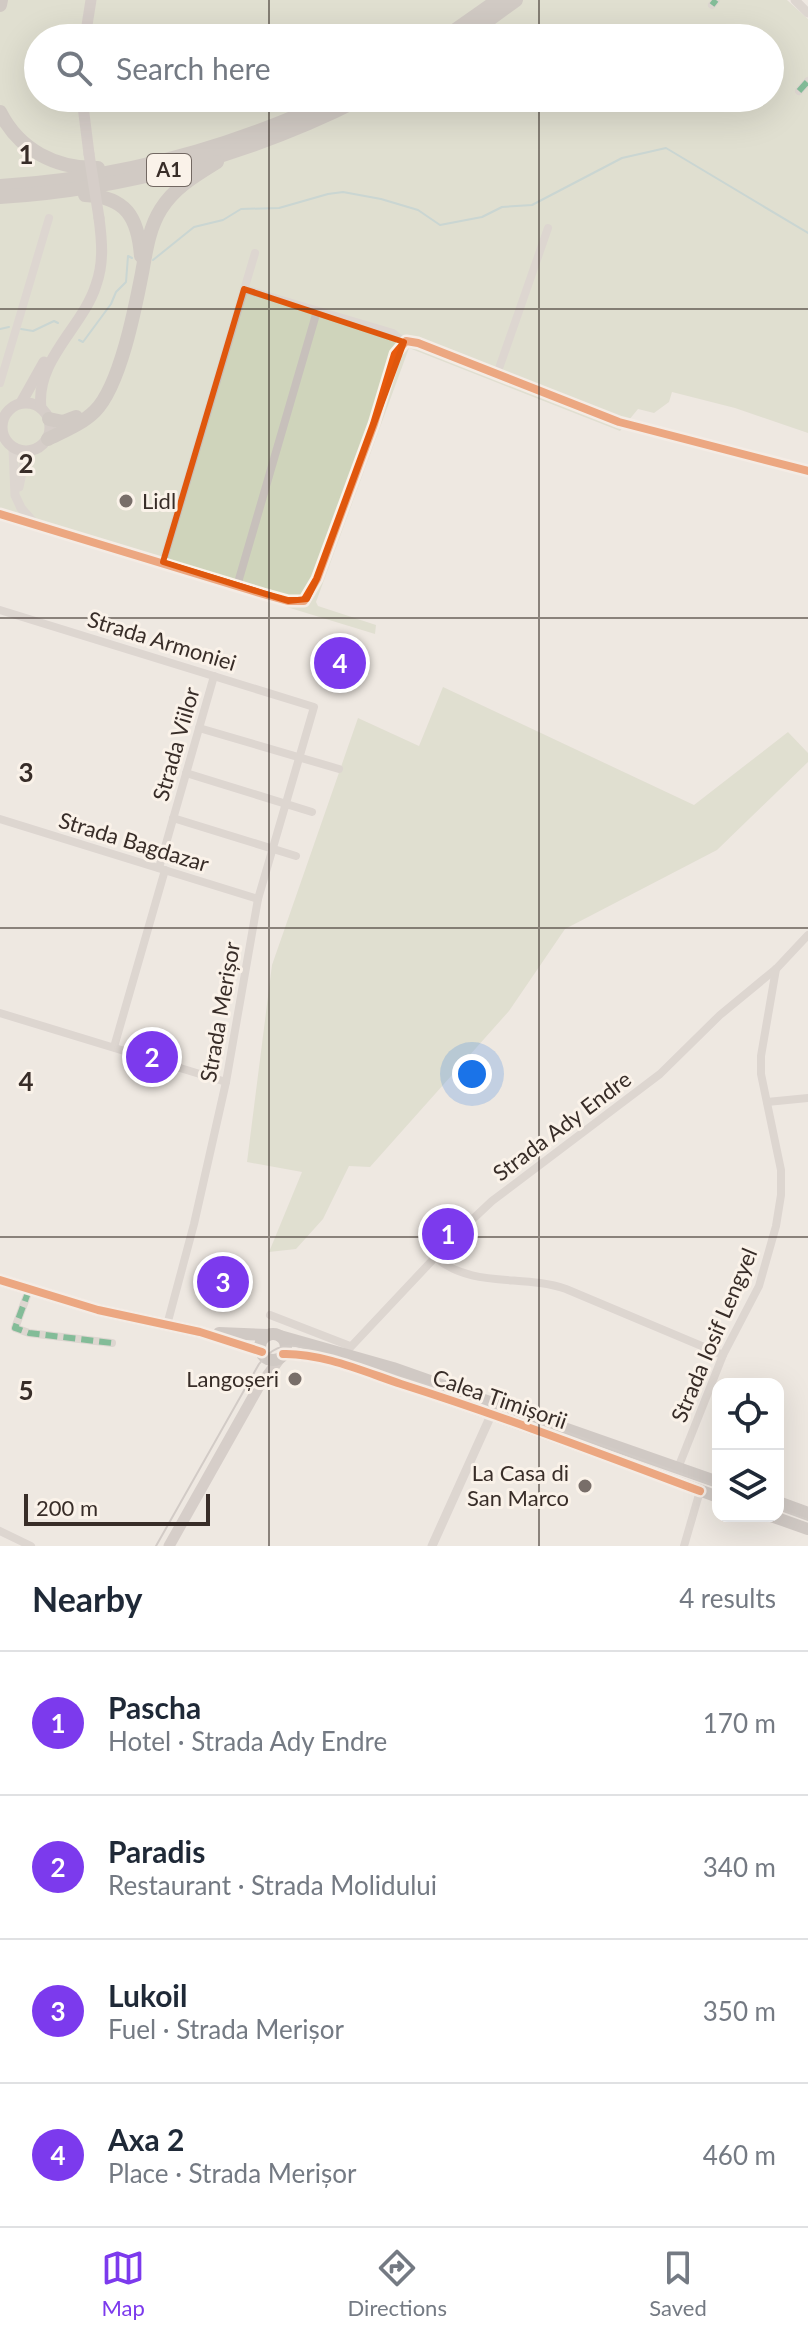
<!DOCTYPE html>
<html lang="en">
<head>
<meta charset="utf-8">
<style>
  body { margin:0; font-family:Lato,sans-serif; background:#f6f6f7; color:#1f2937 }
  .controls { position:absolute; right:24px; bottom:24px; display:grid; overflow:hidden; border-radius:16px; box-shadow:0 8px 32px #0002 }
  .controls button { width:72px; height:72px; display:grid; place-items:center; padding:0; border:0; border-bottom:2px solid #e0e1e3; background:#fff; color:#1f2937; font:40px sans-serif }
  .scale { position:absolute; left:24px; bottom:20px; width:186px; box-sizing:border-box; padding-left:8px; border:4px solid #382d28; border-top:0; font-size:22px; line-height:28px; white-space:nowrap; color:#382d28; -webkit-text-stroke:6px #faf2e9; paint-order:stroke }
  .you { position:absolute; left:472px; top:1074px; width:28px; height:28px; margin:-20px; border:6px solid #fff; border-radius:50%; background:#1a73e8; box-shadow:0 0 0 12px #1a73e833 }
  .badge { display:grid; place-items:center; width:52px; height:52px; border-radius:50%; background:#7c3aed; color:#fff; font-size:26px; font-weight:700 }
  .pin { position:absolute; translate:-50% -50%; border:4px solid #fff; box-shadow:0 2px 8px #0006 }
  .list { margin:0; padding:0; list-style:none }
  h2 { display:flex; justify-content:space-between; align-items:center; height:104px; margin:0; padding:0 32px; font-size:34px }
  h2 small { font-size:26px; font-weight:400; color:#747a83 }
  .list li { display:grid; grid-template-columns:52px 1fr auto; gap:24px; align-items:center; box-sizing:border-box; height:144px; padding:0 32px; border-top:2px solid #e0e1e3 }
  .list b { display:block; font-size:30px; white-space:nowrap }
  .list p { margin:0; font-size:26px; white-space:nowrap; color:#747a83 }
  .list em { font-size:26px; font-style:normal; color:#747a83 }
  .icon { flex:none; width:44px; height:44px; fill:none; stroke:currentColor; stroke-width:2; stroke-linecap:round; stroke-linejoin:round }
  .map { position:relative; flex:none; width:808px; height:1546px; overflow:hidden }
  .search { position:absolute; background:#fff; box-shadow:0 8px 32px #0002; left:24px; right:24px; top:24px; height:88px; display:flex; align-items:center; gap:20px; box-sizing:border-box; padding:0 28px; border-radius:44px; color:#747a83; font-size:30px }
  .sheet { height:680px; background:#fff }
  nav { display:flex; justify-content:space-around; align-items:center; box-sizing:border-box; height:112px; border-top:2px solid #e0e1e3; background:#fff; font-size:22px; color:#747a83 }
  nav a { display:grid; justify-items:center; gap:4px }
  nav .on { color:#7c3aed }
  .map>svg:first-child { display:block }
  .green { fill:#cfd4bb; fill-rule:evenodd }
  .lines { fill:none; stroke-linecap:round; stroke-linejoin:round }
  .stream { stroke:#9dc0bf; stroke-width:2 }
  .minor { stroke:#c7c0bb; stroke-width:8 }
  .tertiary { stroke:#c7c0bb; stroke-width:9 }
  .secondary { stroke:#b8b0ab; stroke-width:11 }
  .primary { stroke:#aca5a0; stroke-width:12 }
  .motorway { stroke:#ada7a0; stroke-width:14 }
  .tram { stroke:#afa9a5; stroke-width:2 }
  .secondary-bridge { stroke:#b8b0ab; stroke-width:11 }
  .quiet { stroke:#00873e; stroke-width:6; stroke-dasharray:12 6; stroke-linecap:butt }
  .cycleway-casing { stroke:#faf2e9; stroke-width:13 }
  .cycleway { stroke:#e8590c; stroke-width:8 }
  .marked { fill:none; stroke:#df570d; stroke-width:6; stroke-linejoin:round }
  .grid { fill:none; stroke:#382d28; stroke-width:2; stroke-opacity:0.55 }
  .poi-dot { fill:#786e69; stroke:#faf2e9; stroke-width:3 }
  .labels { text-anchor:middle; stroke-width:6; stroke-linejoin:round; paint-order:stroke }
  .shield { fill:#faf2e9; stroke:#726862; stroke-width:2 }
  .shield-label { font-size:20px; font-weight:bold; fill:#382d28 }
  .poi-label { font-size:22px; fill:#382d28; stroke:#faf2e9; text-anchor:end }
  .street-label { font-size:22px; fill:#382d28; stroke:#faf2e9 }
  .grid-label { font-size:26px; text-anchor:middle; font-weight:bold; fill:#382d28; stroke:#faf2e9; stroke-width:6; stroke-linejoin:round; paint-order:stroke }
</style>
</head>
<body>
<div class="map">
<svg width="808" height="1546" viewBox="0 0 808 1546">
  <rect width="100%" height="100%" fill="#eee8e1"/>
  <!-- green -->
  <g class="green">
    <path d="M0 0H787L808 19V433L735 408 672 392 669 402 654 413 638 409 620 431 409 348 316 602 318 606 376 625 375 634 0 519ZM38 38H770V98H38Z"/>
    <path d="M443 687 694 805 788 732 808 753V762L717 850 565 929 509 1011 370 1167 349 1166 323 1219 296 1249 269 1252 302 1172 247 1162 272 965 358 718 419 746Z"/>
  </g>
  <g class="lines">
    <!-- stream -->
    <g class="stream">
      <path d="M153 260 194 227 223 220 241 209 279 208 328 194 343 192 381 199 418 210 440 225 482 217 502 207 532 205 622 158 666 148 808 233"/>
      <path d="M0 329 9 327"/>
      <path d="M21 329 33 331 54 321 58 323"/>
      <path d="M79 340 83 342 111 304 116 292 126 282 128 256 132 258"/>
    </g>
    <!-- minor -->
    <g class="minor">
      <path d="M712 5 716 0"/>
      <path d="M799 91 808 81"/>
      <path d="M244 289 393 333 404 342"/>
      <path d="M497 374 548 228"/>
      <path d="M0 383 49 218"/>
      <path d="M163 562 255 253"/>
      <path d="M237 586 317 311"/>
      <path d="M0 610 314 707 258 899 226 1082 194 1224 167 1325"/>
      <path d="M199 728 339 769"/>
      <path d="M186 773 312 812"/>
      <path d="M173 818 296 856"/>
      <path d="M0 819 258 899"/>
      <path d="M159 868 214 676"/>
      <path d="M0 1013 226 1082"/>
      <path d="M114 1047 165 870"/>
      <path d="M767 1102 808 1098"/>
      <path d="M435 1257C472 1289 523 1274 566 1289L723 1355"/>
      <path d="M29 1290 15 1328 29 1333 112 1343"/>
      <path d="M270 1315 350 1346"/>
      <path d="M345 1353 458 1233 492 1201 660 1074 720 1015 777 968 808 935"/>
      <path d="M678 1468 723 1355 759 1286 776 1226 781 1195V1170L761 1074V1056L776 969"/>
      <path d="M0 1531 31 1546"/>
      <path d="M684 1546 700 1491"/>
    </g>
    <!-- tertiary -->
    <g class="tertiary">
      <path d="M795 0 808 13"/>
      <path d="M13 448 15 495 21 508 35 524"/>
      <path d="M19 487 24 462 30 451"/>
      <path d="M0 514 263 594 288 601H304L317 579 374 424 395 354 406 341 418 343 619 422 808 471"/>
      <path d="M432 1546 492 1413"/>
    </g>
    <!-- secondary -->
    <g class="secondary">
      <path d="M85 38 91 0"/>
      <path d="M82 98 89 154"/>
      <circle cx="26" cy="427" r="24"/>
      <path d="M21 403 44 362"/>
      <path d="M41 408C35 360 83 327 96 285 104 263 102 241 99 218"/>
      <path d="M169 1546 258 1388 281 1357"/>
    </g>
    <!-- primary -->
    <g class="primary">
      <path d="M0 1280 98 1310 200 1332 262 1352"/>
      <path d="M219 1333 268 1335"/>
      <circle cx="273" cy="1347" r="13"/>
      <path d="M280 1336 393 1368 718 1482"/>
      <path d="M283 1354C322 1353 365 1372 401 1384 508 1418 613 1459 718 1497"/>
      <path d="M778 1502 808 1513"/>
      <path d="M771 1516 808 1529"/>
    </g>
    <!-- motorway -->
    <g class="motorway">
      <path d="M0 5 1 0"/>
      <path d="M444 38 498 0"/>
      <path d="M464 38 516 0"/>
      <path d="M0 112C19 150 56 169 98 168"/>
      <path d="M0 186C117 179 231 148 337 98"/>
      <path d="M85 195C126 197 138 217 141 256"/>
      <path d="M0 197C125 189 250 155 362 98"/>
      <path d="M49 419 63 422 76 417"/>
      <path d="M48 439C64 431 82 424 95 411 120 386 135 309 142 273 146 251 149 228 161 209 175 187 196 175 217 162"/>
    </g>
    <!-- tram -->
    <g class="tram">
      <path d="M778 1509 808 1520"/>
      <path d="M156 1546 259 1364C271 1349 282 1343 301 1347L489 1404 718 1487"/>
    </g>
    <!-- secondary-bridge -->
    <path class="secondary-bridge" d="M89 154 99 218"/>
    <!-- quiet -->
    <g class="quiet">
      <path d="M712 5 716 0"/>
      <path d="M799 91 808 81"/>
      <path d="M29 1290 15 1328 29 1333 112 1343"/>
    </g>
    <defs>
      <g id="cycleway">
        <path d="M0 514 263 594 288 601H304L317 579 374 424 395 354 406 341 418 343 619 422 808 471"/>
        <path d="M0 1280 98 1310 200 1332 262 1352"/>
        <path d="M283 1354C322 1353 365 1372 401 1384 502 1416 601 1454 700 1491"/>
      </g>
    </defs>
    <!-- cycleway casing -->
    <use href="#cycleway" class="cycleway-casing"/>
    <!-- cycleway -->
    <use href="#cycleway" class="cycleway"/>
  </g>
  <!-- marked area -->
  <path d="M0 0H808V1546H0ZM244 289 404 342 317 579 307 599 288 601 163 562Z" fill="#eee8e1" fill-opacity=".55" fill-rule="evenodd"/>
  <path class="marked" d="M244 289 404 342 317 579 307 599 288 601 163 562Z"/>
  <!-- grid -->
  <path class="grid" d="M269 0V38M539 0V38M269 98V1546M539 98V1546M0 309H808M0 618H808M0 928H808M0 1237H808"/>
  <!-- markers -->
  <g class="poi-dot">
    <circle cx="126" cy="501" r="8"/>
    <circle cx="295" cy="1379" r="8"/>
    <circle cx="585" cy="1486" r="8"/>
  </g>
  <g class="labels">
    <!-- shield labels -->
    <rect class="shield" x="147" y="154" width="44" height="32" rx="6"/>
    <g class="shield-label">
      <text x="169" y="177">A1</text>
    </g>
    <!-- poi labels -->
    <g class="poi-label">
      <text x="142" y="509" text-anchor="start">Lidl</text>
      <text x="279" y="1387">Langoșeri</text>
      <text x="569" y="1481">La Casa di<tspan x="569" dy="25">San Marco</tspan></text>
    </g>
    <!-- street labels -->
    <g class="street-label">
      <text transform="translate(162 641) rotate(17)" y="8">Strada Armoniei</text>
      <text transform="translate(176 744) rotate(-74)" y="8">Strada Viilor</text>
      <text transform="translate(134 842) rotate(17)" y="8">Strada Bagdazar</text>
      <text transform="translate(220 1012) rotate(-80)" y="8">Strada Merișor</text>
      <text transform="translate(562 1126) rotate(-37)" y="8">Strada Ady Endre</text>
      <text transform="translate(714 1335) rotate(-67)" y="8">Strada Iosif Lengyel</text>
      <text transform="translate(500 1399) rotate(19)" y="8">Calea Timișorii</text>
    </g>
  </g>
  <g class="grid-label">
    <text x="26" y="164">1</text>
    <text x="26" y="473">2</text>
    <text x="26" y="782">3</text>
    <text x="26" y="1091">4</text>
    <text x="26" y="1400">5</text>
  </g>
</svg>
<div class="controls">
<button><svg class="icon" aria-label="locate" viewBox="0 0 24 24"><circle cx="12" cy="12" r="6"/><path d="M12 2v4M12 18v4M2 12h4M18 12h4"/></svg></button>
<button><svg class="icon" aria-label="layers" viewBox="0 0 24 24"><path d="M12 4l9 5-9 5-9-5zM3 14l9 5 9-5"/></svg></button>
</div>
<div class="scale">200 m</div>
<div class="you"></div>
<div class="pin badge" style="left:448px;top:1234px">1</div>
<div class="pin badge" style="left:152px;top:1057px">2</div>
<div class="pin badge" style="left:223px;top:1282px">3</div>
<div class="pin badge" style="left:340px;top:663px">4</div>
<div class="search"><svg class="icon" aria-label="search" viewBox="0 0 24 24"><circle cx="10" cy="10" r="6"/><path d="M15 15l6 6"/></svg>Search here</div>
</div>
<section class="sheet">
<h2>Nearby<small>4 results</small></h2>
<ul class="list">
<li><span class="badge">1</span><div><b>Pascha</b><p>Hotel · Strada Ady Endre</p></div><em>170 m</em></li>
<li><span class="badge">2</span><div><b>Paradis</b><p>Restaurant · Strada Molidului</p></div><em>340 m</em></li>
<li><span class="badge">3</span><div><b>Lukoil</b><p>Fuel · Strada Merișor</p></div><em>350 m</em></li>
<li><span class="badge">4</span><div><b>Axa 2</b><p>Place · Strada Merișor</p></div><em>460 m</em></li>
</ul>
</section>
<nav>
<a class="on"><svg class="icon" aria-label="map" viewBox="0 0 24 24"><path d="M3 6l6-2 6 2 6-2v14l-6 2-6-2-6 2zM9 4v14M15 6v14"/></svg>Map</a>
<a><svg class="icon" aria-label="directions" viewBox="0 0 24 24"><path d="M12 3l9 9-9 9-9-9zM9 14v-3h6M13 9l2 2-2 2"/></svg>Directions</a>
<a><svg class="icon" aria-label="saved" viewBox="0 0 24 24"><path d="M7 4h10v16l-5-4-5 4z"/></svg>Saved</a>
</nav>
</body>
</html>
